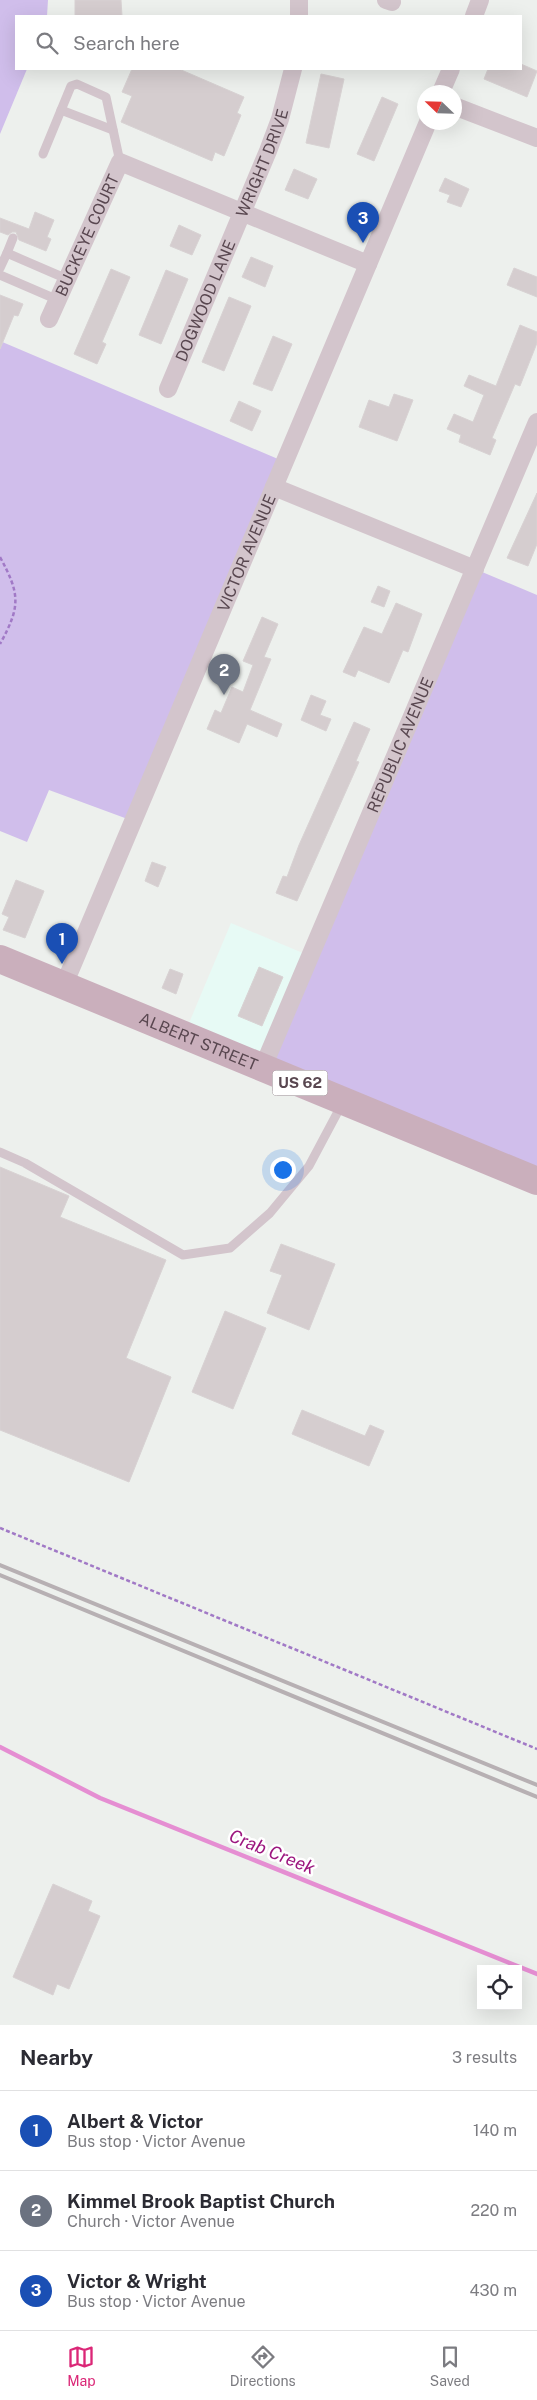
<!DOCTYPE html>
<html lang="en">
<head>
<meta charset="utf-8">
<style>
  body { margin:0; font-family:"Public Sans",sans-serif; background:#f7f7f7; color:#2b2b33 }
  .controls { position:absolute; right:15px; bottom:15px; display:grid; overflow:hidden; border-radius:0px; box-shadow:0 5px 20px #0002 }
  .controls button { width:45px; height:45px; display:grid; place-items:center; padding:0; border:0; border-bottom:1px solid #e1e1e2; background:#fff; color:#2b2b33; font:25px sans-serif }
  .compass { position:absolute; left:417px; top:85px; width:45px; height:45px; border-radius:50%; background:#fff; box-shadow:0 5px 20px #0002; rotate:293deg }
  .you { position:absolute; left:282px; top:1169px; width:18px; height:18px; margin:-12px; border:4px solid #fff; border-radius:50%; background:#1a73e8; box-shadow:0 0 0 8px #1a73e833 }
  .badge { display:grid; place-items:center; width:32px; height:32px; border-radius:50%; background:#db2777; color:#fff; font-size:16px; font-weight:700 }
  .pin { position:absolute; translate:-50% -41px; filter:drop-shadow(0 1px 2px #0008) }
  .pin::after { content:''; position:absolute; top:26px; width:18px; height:15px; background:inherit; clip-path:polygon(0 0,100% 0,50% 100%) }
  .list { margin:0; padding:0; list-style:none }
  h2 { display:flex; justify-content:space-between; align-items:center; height:65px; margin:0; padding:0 20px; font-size:21px }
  h2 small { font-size:16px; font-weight:400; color:#7c7c81 }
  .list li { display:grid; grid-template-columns:32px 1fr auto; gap:15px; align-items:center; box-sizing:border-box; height:80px; padding:0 20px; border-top:1px solid #e1e1e2 }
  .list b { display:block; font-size:19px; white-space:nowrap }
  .list p { margin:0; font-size:16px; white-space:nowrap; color:#7c7c81 }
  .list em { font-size:16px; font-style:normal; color:#7c7c81 }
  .icon { flex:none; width:28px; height:28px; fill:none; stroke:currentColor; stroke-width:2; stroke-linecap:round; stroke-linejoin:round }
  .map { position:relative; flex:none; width:537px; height:2025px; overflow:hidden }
  .search { position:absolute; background:#fff; box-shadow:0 5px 20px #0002; left:15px; right:15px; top:15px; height:55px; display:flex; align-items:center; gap:12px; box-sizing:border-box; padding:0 18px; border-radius:0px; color:#7c7c81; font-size:19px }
  .sheet { height:305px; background:#fff }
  nav { display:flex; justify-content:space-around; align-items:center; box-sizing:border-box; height:70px; border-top:1px solid #e1e1e2; background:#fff; font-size:14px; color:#7c7c81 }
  nav a { display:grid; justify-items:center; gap:2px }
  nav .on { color:#db2777 }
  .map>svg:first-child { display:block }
  .commercial { fill:#e7faf5 }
  .green { fill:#d0beeb }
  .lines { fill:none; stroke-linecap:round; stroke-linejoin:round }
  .stream { stroke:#e58ed2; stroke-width:4.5 }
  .building { fill:#d5cdcf; stroke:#d8d2d3 }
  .path { stroke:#a179c6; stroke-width:2.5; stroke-dasharray:4 2.5; stroke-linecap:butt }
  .service { stroke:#d3c5cc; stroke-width:9 }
  .minor { stroke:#d3c5cc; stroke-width:18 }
  .primary { stroke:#caafbc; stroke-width:28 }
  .rail { stroke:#b7b0b3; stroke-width:4 }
  .labels { text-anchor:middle; stroke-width:5; stroke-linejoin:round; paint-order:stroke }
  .shield { fill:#fff; stroke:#8b7e84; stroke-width:1 }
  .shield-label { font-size:15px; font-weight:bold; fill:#594750 }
  .street-label { font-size:16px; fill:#594750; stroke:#fff }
  .water-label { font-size:18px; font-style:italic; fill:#9c177f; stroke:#fff }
</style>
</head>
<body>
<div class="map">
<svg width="537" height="2025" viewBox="0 0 537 2025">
  <rect width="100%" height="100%" fill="#edf0ed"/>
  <!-- commercial -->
  <path class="commercial" d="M231 923 310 956 263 1067 184 1035Z"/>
  <!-- green -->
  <g class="green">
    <path d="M0 0H48L47 16H16V69H27L0 134Z"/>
    <path d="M0 341 285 462 133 821 49 790 27 842 0 831Z"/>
    <path d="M475 569 537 595V1181L263 1067Z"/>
  </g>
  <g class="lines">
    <!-- stream -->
    <path class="stream" d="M0 1747 100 1798 537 1974"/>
  </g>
  <!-- building -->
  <g class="building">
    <path d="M75 0H121L122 16H75Z"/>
    <path d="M521 64 537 71 527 97 484 79 488 69H521Z"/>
    <path d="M132 69H179L244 97 237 113 241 115 224 156 215 152 212 161 121 122 132 96 122 92Z"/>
    <path d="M321 74 344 79 329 148 306 143Z"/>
    <path d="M382 97 398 104 374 161 357 154Z"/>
    <path d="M294 169 317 179 308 199 285 190Z"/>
    <path d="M445 178 469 189 461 207 447 202 450 195 439 191Z"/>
    <path d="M35 212 54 220 47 237 51 239 46 251 19 240 16 232H12L8 235 0 232V218L29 229Z"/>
    <path d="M179 225 201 235 192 255 170 246Z"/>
    <path d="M251 257 273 266 265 287 242 277Z"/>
    <path d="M514 268 537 277V297L507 285Z"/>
    <path d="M111 269 130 277 102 342 106 344 97 364 74 354Z"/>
    <path d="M166 270 188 279 161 344 139 335Z"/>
    <path d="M0 295 23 304 18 316 14 315 0 349Z"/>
    <path d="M229 297 251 306 224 371 202 362Z"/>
    <path d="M520 325 537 332V343L520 386 515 384 492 438 496 440 490 455 459 442 461 435 447 429 454 414 473 422 484 395 464 386 469 375 496 386Z"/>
    <path d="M273 336 292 344 272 391 253 384Z"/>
    <path d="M394 394 413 400 397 441 359 427 369 400 389 407Z"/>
    <path d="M239 401 261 411 252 431 230 421Z"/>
    <path d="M537 493V544L528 566 507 558Z"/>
    <path d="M378 586 390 591 384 607 371 602Z"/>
    <path d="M396 603 422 614 408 652 403 650 389 683 358 670 355 677 343 672 364 627 382 634Z"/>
    <path d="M262 617 278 624 264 657 271 659 250 710 282 724 277 737 247 724 239 743 207 729 215 710 221 713 232 687 243 692 253 665 243 661Z"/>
    <path d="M311 695 326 701 320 715 331 719 326 731 301 720Z"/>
    <path d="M354 722 370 729 356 761 359 762 297 901 276 893 283 876 287 877 299 845Z"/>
    <path d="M152 862 166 867 158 887 145 881Z"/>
    <path d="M16 880 44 891 25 938 3 930 9 917 2 914Z"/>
    <path d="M259 967 283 977 262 1026 238 1016Z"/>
    <path d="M170 969 183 974 176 994 162 988Z"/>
    <path d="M0 1167 69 1196 60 1217 166 1260 126 1358 171 1377 129 1482 0 1430Z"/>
    <path d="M281 1244 335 1264 309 1330 267 1313 282 1275 270 1271Z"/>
    <path d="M225 1311 266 1328 233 1409 192 1392Z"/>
    <path d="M302 1410 365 1436 370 1425 384 1431 369 1466 292 1434Z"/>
    <path d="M53 1884 92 1901 88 1911 100 1916 69 1989 57 1984 53 1995 13 1977Z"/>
  </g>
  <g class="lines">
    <!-- path -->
    <g class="path">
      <path d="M0 557C20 594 21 606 0 644"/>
      <path d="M0 1528 537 1749"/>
    </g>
    <!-- service -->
    <g class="service">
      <path d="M61 110 113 130"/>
      <path d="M43 154 71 86 77 84 106 97 120 162"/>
      <path d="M7 253 13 238"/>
      <path d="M0 268 7 253 67 279"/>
      <path d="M0 275 58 300"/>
      <path d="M0 1152 25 1163 183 1255 230 1248 270 1213 309 1166 342 1104"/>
    </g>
    <!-- minor -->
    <g class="minor">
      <path d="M386 0 392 2"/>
      <path d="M299 16V0"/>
      <path d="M474 16 480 0"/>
      <path d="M441 92 451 69"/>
      <path d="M454 106 537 138"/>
      <path id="s1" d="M49 319 120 162 368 264"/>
      <path id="s2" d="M168 389 268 151 280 119 293 69"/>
      <path d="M274 487 475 569"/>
      <path id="s3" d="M64 985 428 122"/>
      <path id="s4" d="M263 1067 537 422"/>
    </g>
    <!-- primary -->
    <path class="primary" id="s5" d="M0 959 537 1181"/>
    <!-- rail -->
    <g class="rail">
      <path d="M0 1565 537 1785"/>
      <path d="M0 1575 537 1797"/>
    </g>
  </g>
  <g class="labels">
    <!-- shield labels -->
    <rect class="shield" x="272.5" y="1070.5" width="55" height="25" rx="4"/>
    <g class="shield-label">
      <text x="300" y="1088">US 62</text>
    </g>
    <!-- street labels -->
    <g class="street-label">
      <text dy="6" stroke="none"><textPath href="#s2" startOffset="245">WRIGHT DRIVE</textPath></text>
      <text dy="6" stroke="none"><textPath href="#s1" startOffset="92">BUCKEYE COURT</textPath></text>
      <text dy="6" stroke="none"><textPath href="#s2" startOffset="96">DOGWOOD LANE</textPath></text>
      <text dy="6" stroke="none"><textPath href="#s3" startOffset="469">VICTOR AVENUE</textPath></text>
      <text dy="6" stroke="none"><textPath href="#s4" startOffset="350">REPUBLIC AVENUE</textPath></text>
      <text dy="6" stroke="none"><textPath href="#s5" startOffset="215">ALBERT STREET</textPath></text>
    </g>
    <!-- water labels -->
    <g class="water-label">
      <text transform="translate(272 1852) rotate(22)" y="6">Crab Creek</text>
    </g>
  </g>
</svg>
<div class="controls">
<button><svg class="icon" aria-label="locate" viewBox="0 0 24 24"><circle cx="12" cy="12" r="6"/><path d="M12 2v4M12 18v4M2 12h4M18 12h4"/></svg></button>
</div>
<svg class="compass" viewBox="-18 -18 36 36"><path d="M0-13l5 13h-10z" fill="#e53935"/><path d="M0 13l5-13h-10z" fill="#7c7c81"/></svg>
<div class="you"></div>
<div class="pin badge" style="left:62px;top:964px;background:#1a4fb4">1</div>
<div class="pin badge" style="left:224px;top:695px;background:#6b7280">2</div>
<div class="pin badge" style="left:363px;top:243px;background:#1a4fb4">3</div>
<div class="search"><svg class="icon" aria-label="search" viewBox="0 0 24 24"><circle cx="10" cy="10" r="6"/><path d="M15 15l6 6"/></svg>Search here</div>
</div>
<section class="sheet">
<h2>Nearby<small>3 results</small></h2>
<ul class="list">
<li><span class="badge" style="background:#1a4fb4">1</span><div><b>Albert &amp; Victor</b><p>Bus stop · Victor Avenue</p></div><em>140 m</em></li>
<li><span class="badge" style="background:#6b7280">2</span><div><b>Kimmel Brook Baptist Church</b><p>Church · Victor Avenue</p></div><em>220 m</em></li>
<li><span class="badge" style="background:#1a4fb4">3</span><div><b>Victor &amp; Wright</b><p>Bus stop · Victor Avenue</p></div><em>430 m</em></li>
</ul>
</section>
<nav>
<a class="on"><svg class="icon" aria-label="map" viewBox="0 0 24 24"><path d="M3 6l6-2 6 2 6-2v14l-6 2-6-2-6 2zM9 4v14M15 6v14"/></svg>Map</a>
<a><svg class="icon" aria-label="directions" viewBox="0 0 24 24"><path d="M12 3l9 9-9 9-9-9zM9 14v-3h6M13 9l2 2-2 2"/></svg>Directions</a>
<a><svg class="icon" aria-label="saved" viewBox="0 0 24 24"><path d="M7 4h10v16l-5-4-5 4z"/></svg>Saved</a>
</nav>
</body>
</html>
